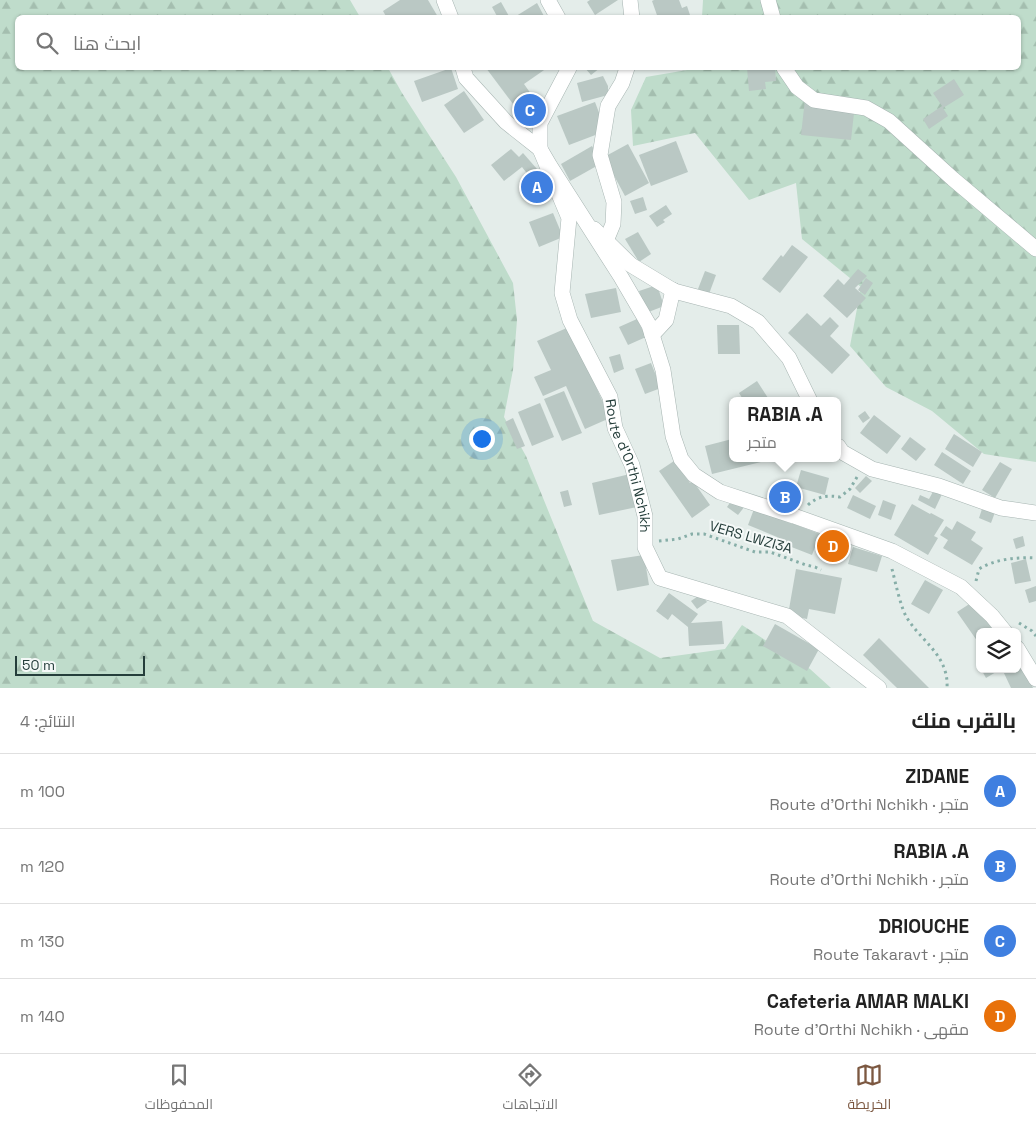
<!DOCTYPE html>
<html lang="ar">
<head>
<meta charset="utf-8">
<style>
  body { margin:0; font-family:"Space Grotesk",Cairo,sans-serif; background:#f6f6f6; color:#222; direction:rtl }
  .controls { position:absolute; right:15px; bottom:15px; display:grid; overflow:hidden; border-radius:8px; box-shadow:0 1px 4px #0004 }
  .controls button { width:45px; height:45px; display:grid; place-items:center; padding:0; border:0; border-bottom:1px solid #e0e0e0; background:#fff; color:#222; font:25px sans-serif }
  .scale { position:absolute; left:15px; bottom:12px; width:130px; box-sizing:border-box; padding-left:5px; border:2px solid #253e3b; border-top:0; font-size:14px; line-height:18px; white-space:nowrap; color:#253e3b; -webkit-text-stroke:4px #f5f9f8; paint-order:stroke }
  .you { position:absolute; left:481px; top:438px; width:18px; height:18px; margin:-12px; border:4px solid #fff; border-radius:50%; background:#1a73e8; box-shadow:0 0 0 8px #1a73e833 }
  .badge { display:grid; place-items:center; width:32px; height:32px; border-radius:50%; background:#7c5841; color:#fff; font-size:16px; font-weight:700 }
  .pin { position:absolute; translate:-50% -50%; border:2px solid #fff; box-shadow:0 1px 5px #0006 }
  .popup { position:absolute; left:729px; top:397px; width:112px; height:65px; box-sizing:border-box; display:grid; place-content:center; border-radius:8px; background:#fff; filter:drop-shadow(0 1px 4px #0005); font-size:16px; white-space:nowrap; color:#767676 }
  .popup b { font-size:19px; color:#222 }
  .popup::after { content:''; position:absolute; left:50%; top:100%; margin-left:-10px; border:10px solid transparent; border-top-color:#fff }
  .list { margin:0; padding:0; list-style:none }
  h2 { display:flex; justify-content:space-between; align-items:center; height:65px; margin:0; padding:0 20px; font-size:21px }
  h2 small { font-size:16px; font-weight:400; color:#767676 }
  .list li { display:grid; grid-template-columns:32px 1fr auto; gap:15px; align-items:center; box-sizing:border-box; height:75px; padding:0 20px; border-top:1px solid #e0e0e0 }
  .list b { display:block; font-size:19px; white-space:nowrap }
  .list p { margin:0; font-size:16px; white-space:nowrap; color:#767676 }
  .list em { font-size:16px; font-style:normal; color:#767676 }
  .icon { flex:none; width:28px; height:28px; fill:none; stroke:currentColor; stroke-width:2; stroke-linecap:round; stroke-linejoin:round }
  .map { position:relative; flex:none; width:1036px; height:688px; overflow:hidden; direction:ltr }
  .search { position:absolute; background:#fff; box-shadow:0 1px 4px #0004; left:15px; right:15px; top:15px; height:55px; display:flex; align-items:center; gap:12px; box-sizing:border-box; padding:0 18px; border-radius:8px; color:#767676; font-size:19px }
  .sheet { height:365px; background:#fff }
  nav { display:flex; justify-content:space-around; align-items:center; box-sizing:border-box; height:70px; border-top:1px solid #e0e0e0; background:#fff; font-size:14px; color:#767676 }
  nav a { display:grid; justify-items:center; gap:2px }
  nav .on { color:#7c5841 }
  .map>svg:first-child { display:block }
  .forest { fill:url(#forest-firs) }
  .building { fill:#bac8c4 }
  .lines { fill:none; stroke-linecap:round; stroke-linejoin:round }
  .pedestrian-casing { stroke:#a7b5b2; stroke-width:16 }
  .minor-casing { stroke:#a7b5b2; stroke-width:16 }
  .tertiary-casing { stroke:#a7b5b2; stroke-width:16 }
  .path { stroke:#87aea8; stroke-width:3; stroke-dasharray:2.5 4; stroke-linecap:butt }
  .pedestrian { stroke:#fff; stroke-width:15 }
  .minor { stroke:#fff; stroke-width:15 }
  .tertiary { stroke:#fff; stroke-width:15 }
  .labels { text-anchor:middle; stroke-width:4; stroke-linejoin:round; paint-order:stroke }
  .street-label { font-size:14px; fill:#253e3b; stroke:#f5f9f8 }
</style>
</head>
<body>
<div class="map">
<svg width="1036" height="688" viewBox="0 0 1036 688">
  <defs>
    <pattern id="forest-firs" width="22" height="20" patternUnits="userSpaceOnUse" patternTransform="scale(1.25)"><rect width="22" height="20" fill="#bfdccb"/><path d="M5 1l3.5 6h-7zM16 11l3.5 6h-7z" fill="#a4beaf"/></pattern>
  </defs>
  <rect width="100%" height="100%" fill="#e4edea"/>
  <!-- forest -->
  <g class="forest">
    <path d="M0 0H350L360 17 18 18V68H388L402 93 456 177 513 283 517 320 513 370 504 417 526 456 593 621 660 658 725 649 742 625 810 669 831 688H0Z"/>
    <path d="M703 0H1036V462L984 454 932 411 886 387 850 346 861 287 802 239 796 183 749 200 695 133 633 146 631 110 646 77 699 68H1018V18L702 17Z"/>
  </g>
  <!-- building -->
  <g class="building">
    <path d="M400 0H428L438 17 387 18 383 11Z"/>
    <path d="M590 0H618L595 15 587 2Z"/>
    <path d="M654 0H679L682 8 687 6 691 18H658L652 1Z"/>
    <path d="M501 2 510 18H498L492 7Z"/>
    <path d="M537 3 545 18H513Z"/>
    <path d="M451 68 458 89 422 102 414 81Z"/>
    <path d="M486 68H547L524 84 541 108 525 120Z"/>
    <path d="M585 68H600L591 75Z"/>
    <path d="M747 68H775L776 81 765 82 766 89 749 91Z"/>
    <path d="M603 76 608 86V95L582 102 577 83Z"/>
    <path d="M954 79 964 95 943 108 948 116 929 129 923 119 942 106 933 93Z"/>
    <path d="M464 91 484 120 464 133 444 105Z"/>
    <path d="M805 99 855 104 851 140 801 135Z"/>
    <path d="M595 102 606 131 569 145 557 116Z"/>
    <path d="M676 141 688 172 651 186 639 155Z"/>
    <path d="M628 144 649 183 625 196 604 157Z"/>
    <path d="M592 146 602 163 570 181 561 164Z"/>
    <path d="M511 149 519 157 523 153 537 169 529 176 522 167 504 181 491 165Z"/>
    <path d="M643 197 647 210 635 214 630 201Z"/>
    <path d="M666 205 672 214 663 220 665 222 657 227 649 216Z"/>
    <path d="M553 213 563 237 539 247 529 222Z"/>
    <path d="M638 232 651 254 639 262 625 239Z"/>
    <path d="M792 245 808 257 780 293 762 279 781 255 783 257Z"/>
    <path d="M858 269 867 276 855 288 866 298 847 318 823 296 838 279 844 285Z"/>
    <path d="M705 271 716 275 709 294 698 289Z"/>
    <path d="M866 278 873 283 865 295 858 290Z"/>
    <path d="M657 285 664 306 646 313 639 291Z"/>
    <path d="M616 288 621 312 591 318 585 294Z"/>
    <path d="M807 313 821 326 830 317 839 326 830 336 850 355 832 374 788 333Z"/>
    <path d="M637 319 646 337 628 345 619 327Z"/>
    <path d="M717 325H739L740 354H718Z"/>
    <path d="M569 327 610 418 585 429 566 386 543 396 534 377 551 370 537 341Z"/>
    <path d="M620 354 624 369 614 373 609 357Z"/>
    <path d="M651 363 661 388 645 394 635 369Z"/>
    <path d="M757 381 770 401H744L739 393Z"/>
    <path d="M564 391 582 433 562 441 544 399Z"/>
    <path d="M540 403 554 437 532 446 518 412Z"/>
    <path d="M865 411 870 418 863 423 858 416Z"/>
    <path d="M874 415 901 436 887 454 860 433Z"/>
    <path d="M513 418 525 446 517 449 505 422Z"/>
    <path d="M954 434 982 452 973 467 945 449Z"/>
    <path d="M910 437 926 449 916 461 901 449Z"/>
    <path d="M732 439V458H760L761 462 712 474 705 446Z"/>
    <path d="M942 452 971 471 963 484 934 465Z"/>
    <path d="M674 461 690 483 693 481 710 505 692 518 659 471Z"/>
    <path d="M1000 462 1012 469 995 498 982 490Z"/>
    <path d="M801 470 829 478 825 495 796 487Z"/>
    <path d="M630 474 637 507 599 515 592 483Z"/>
    <path d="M866 476 872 481 860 493 855 488Z"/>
    <path d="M935 488 943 492 935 509 918 500 920 495 929 499Z"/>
    <path d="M568 490 572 505 564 507 560 492Z"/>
    <path d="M853 495 876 506 870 519 847 508Z"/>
    <path d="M734 497 745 506 738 515 727 507Z"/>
    <path d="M883 500 896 505 891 520 878 515Z"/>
    <path d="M984 503 997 507 991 523 979 518Z"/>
    <path d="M912 504 930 514 931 513 944 520 934 536 938 538 928 555 894 535Z"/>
    <path d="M754 509 820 534 812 555 776 541 777 537 748 525Z"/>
    <path d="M957 521 976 532 971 540 983 548 972 565 943 548 948 540 940 535 946 526 952 530Z"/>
    <path d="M822 534 848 540 844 558 818 553Z"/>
    <path d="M1023 536 1025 546 1016 549 1013 539Z"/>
    <path d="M853 547 882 556 877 572 848 564Z"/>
    <path d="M644 555 649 585 617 591 611 560Z"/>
    <path d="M1026 559 1031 581 1015 584 1011 563Z"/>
    <path d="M796 569 842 578 835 614 809 609 807 619 788 615Z"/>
    <path d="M925 580 943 590 929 614 911 604Z"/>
    <path d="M1036 586V601L1029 603 1025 590Z"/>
    <path d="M669 593 698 614 691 623 722 621 724 644 689 646 688 627 672 614 668 620 656 611Z"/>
    <path d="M701 594 707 602 697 609 691 601Z"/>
    <path d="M974 601 994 632H980V645L957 612Z"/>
    <path d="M775 624 819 649 807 671 763 646Z"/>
    <path d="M879 638 929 688H897L863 655Z"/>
    <path d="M1022 663 1033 688H1011L1003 671 1008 669H1017V665Z"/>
    <path d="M981 669H1001L986 678Z"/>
  </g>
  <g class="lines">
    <defs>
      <path id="pedestrian" d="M652 335 666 320 673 290"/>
      <g id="minor">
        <path d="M548 0 558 18"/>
        <path d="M630 0 632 18"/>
        <path d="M768 0 773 18"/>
        <path id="s1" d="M569 68 540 123V149L569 218 562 293 570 320 610 397 615 428 632 465 645 516V547L660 578 787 616 879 688"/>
        <path d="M784 68 797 87 814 100 866 108 889 121 953 179 1036 249"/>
        <path d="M594 229 631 265 674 291 731 306 758 322 789 358 810 401"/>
        <path d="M606 241 613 224 614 202 600 155 608 106 622 83 627 68"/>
        <path d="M838 446 842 452 872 469 939 486 1001 508 1036 513"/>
      </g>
      <g id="tertiary">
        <path d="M444 0 451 18"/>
        <path d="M463 68 466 78 506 122 540 149 550 166 621 277 649 325 663 370 673 436 681 459 694 475 720 492 794 516 892 551 961 587 992 616 1005 632"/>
        <path d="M1017 648 1036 679"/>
      </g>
    </defs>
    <!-- pedestrian casing -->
    <use href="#pedestrian" class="pedestrian-casing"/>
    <!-- minor casing -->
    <use href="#minor" class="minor-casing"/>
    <!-- tertiary casing -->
    <use href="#tertiary" class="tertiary-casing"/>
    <!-- path -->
    <g class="path">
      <path d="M808 505C818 496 827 495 840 497L850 489 857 477"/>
      <path d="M659 541 678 539 692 534H704L755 552H770L806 565 815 567 821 570"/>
      <path d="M892 569 893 573C896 585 901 608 907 618 922 642 949 656 947 688"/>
      <path d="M976 581 979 569C995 559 1017 557 1036 558"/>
      <path d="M1019 623 1032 631 1036 636"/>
    </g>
    <!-- pedestrian -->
    <use href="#pedestrian" class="pedestrian"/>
    <!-- minor -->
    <use href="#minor" class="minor"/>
    <!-- tertiary -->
    <use href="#tertiary" class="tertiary"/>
  </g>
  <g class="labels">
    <!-- street labels -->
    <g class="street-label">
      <text dy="5" stroke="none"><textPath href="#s1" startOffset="425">Route d'Orthi Nchikh</textPath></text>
      <text transform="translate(751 537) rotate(16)" y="5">VERS LWZI3A</text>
    </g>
  </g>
</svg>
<div class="controls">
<button><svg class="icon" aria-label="layers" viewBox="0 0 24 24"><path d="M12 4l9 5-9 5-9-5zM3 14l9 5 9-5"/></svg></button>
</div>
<div class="scale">50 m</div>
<div class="you"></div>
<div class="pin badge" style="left:537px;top:187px;background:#3f7fe0">A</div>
<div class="pin badge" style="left:785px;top:497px;background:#3f7fe0">B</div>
<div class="popup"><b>RABIA .A</b>متجر</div>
<div class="pin badge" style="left:530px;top:110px;background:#3f7fe0">C</div>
<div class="pin badge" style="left:833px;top:546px;background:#e8710a">D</div>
<div class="search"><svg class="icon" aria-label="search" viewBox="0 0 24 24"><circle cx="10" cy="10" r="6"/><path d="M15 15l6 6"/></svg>ابحث هنا</div>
</div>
<section class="sheet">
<h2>بالقرب منك<small>النتائج: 4</small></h2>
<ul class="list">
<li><span class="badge" style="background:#3f7fe0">A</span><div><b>ZIDANE</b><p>متجر · Route d'Orthi Nchikh</p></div><em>100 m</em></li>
<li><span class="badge" style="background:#3f7fe0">B</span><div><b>RABIA .A</b><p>متجر · Route d'Orthi Nchikh</p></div><em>120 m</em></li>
<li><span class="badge" style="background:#3f7fe0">C</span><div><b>DRIOUCHE</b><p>متجر · Route Takaravt</p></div><em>130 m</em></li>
<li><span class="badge" style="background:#e8710a">D</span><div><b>Cafeteria AMAR MALKI</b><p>مقهى · Route d'Orthi Nchikh</p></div><em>140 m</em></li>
</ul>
</section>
<nav>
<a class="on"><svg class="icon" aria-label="map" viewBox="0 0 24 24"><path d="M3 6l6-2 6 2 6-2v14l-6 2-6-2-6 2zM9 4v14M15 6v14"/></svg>الخريطة</a>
<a><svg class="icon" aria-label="directions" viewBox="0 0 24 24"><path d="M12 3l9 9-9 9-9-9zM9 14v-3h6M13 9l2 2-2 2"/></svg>الاتجاهات</a>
<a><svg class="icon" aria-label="saved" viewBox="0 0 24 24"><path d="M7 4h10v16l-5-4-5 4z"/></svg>المحفوظات</a>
</nav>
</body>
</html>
